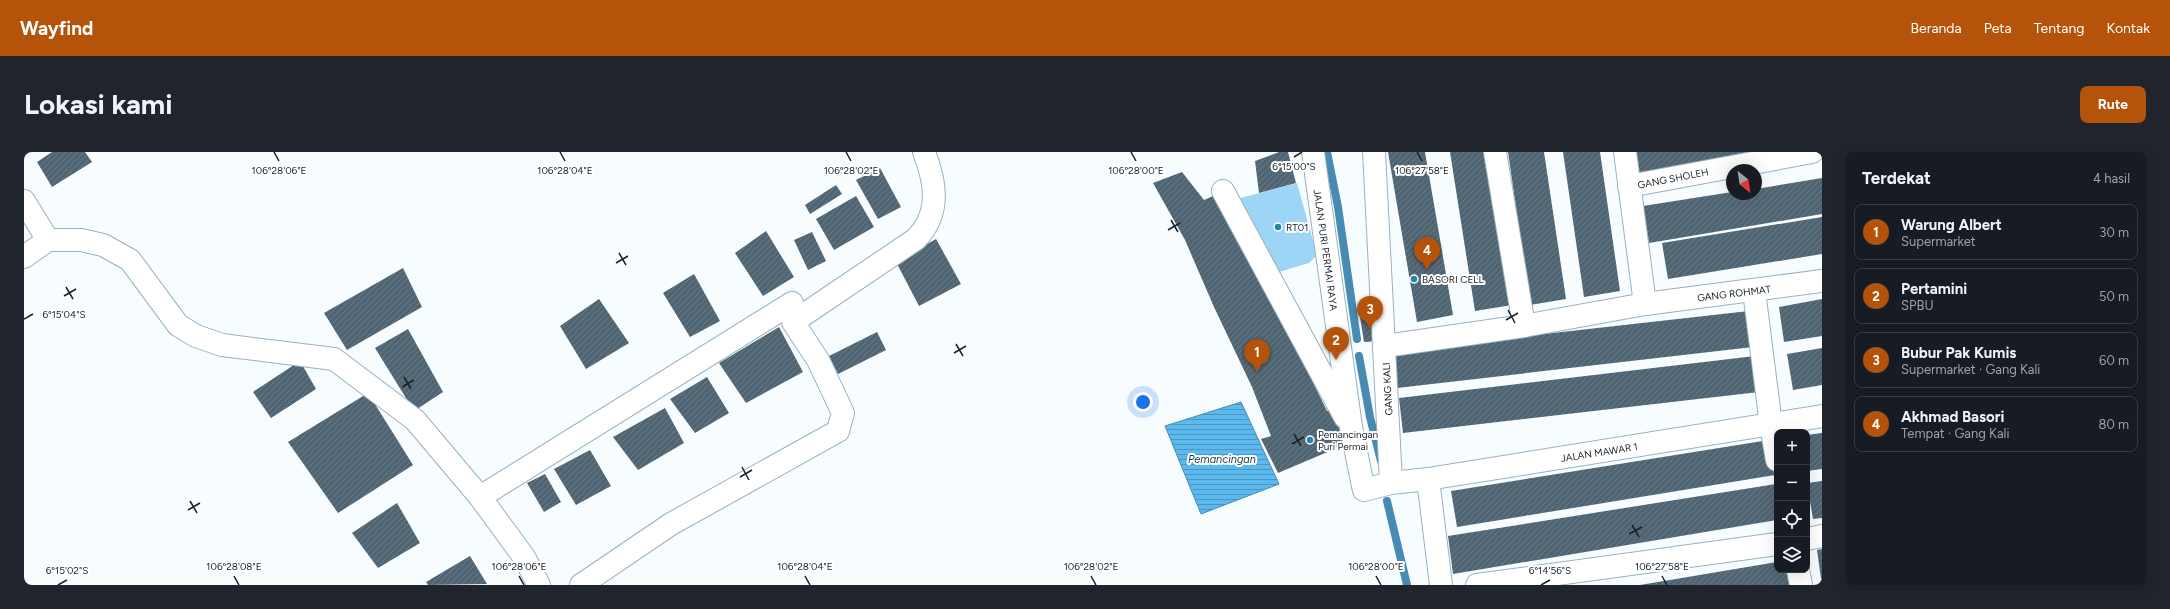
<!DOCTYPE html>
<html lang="id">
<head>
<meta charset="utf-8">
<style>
  body { margin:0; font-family:Figtree,sans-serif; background:#20242c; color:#f1f3f6 }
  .controls { position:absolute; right:12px; bottom:12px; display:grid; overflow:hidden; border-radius:8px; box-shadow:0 4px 16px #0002 }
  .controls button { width:36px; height:36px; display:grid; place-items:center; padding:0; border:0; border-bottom:1px solid #363941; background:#171b24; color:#f1f3f6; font:20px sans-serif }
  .compass { position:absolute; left:1702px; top:12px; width:36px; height:36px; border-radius:50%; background:#171b24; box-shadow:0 4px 16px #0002; rotate:150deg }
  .you { position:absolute; left:1119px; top:250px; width:14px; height:14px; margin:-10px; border:3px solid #fff; border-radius:50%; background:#1a73e8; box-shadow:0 0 0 6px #1a73e833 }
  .badge { display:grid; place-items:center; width:26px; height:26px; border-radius:50%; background:#b45309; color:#fff; font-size:13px; font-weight:700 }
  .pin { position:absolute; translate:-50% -33px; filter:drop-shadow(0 1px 2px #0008) }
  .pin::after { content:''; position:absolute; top:21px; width:14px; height:12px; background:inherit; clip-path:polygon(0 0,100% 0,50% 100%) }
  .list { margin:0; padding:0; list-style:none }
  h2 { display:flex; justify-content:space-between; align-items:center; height:52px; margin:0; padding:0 16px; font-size:17px }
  h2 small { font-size:13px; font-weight:400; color:#9ea1a6 }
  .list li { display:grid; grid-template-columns:26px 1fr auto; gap:12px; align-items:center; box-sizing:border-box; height:56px; margin:0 8px 8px; padding:0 8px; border:1px solid #363941; border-radius:8px }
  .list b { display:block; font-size:15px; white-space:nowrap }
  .list p { margin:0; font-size:13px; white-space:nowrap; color:#9ea1a6 }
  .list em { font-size:13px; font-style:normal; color:#9ea1a6 }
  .icon { flex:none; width:22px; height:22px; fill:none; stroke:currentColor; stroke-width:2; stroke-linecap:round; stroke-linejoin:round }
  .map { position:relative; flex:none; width:1798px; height:433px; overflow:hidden; border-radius:8px }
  header { display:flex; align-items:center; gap:24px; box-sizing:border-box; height:56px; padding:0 20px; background:#b45309; color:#fff }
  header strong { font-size:19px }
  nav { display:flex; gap:22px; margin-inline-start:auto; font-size:14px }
  .intro { display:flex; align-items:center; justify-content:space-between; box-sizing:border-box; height:96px; padding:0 24px }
  h1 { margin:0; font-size:28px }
  .button { padding:10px 18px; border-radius:8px; background:#b45309; color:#fff; font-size:14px; font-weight:700 }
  main { display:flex; gap:24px; padding:0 24px }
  aside { flex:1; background:#171b24; border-radius:8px; box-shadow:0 4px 16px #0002 }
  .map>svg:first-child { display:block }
  .grass { fill:#9dd5f7 }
  .water { fill:url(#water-rules); stroke:#488bb2 }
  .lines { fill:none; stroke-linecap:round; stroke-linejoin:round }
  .stream { stroke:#488bb2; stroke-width:8 }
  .building { fill:url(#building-hatch) }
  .minor-casing { stroke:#99b1c0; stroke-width:24 }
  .minor { stroke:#fff; stroke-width:22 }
  .ticks { fill:none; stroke:#182127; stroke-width:1.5 }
  .poi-dot { fill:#2982b0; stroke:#fff; stroke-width:1.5 }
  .labels { text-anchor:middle; stroke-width:4; stroke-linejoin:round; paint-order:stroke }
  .street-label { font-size:10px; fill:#182127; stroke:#fff }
  .poi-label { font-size:10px; fill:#182127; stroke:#fff; text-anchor:start }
  .water-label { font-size:11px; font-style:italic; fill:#11394f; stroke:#fff }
  .ticks-label { font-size:10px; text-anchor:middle; fill:#182127; stroke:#fff; stroke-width:4; stroke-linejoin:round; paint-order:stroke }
</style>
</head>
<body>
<header>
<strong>Wayfind</strong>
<nav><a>Beranda</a><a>Peta</a><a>Tentang</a><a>Kontak</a></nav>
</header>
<div class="intro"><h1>Lokasi kami</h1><a class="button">Rute</a></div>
<main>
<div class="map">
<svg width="1798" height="433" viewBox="0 0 1798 433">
  <defs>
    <pattern id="water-rules" width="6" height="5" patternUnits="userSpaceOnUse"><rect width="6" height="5" fill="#5cb9ed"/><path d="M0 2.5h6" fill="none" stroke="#4b96c0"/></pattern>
    <pattern id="building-hatch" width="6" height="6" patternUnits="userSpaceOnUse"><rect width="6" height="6" fill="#506573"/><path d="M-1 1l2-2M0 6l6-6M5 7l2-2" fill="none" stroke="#6a7b86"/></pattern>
  </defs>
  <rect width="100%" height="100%" fill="#f7fcff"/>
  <!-- grass -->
  <path class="grass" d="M1273 31 1293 103 1285 111 1255 120 1209 48Z"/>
  <!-- water -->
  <path class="water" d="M1217 250 1255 332 1177 362 1141 274Z"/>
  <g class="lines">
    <!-- stream -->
    <g class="stream">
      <path d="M1303 0 1314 55 1333 187"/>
      <path d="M1335 204 1346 265 1357 309"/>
      <path d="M1363 349 1383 433"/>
    </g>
  </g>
  <!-- building -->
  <g class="building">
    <path d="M28 0H61L68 10 28 35 13 10Z"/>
    <path d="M1255 0H1264L1272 31 1235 41 1231 9Z"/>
    <path d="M1364 0H1401L1429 163 1393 170Z"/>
    <path d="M1426 0H1463L1488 153 1451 159Z"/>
    <path d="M1484 0H1520L1542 147 1506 153Z"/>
    <path d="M1539 0H1576L1596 139 1560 145Z"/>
    <path d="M1605 0H1761L1609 27Z"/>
    <path d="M856 16 877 55 854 67 832 28Z"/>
    <path d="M1158 20 1180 48 1196 41 1303 259 1309 256 1320 293 1254 321 1237 287 1247 284 1228 235 1190 155 1161 88 1129 31Z"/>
    <path d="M1798 26V62L1625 91 1619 54 1708 40V42H1732V37Z"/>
    <path d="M812 33 818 42 786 62 781 53Z"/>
    <path d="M832 44 850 75 810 98 792 67Z"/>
    <path d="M1798 65V102L1644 127 1638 91Z"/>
    <path d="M742 79 770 125 739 144 711 101Z"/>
    <path d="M788 80 802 109 784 118 770 88Z"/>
    <path d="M912 87 937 132 895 154 872 110Z"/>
    <path d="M379 116 398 155 323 198 300 161Z"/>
    <path d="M670 122 696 169 666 185 639 141Z"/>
    <path d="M575 147 605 191 562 217 536 174Z"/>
    <path d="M1798 147V184L1760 190 1755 155Z"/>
    <path d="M1725 159 1729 195 1373 236 1367 199Z"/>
    <path d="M1351 160 1356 189 1340 190 1336 165Z"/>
    <path d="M755 175 779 220 722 251 695 211Z"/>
    <path d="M384 177 419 240 390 259 351 196Z"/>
    <path d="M853 180 862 198 814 222 805 204Z"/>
    <path d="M1798 196V233L1769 238 1763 202Z"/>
    <path d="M1731 204 1735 240 1379 281 1375 246Z"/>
    <path d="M276 209 292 237 247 266 229 240Z"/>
    <path d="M683 225 705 261 671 281 646 247Z"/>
    <path d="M344 241 389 313 314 361 264 290Z"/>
    <path d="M641 256 660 291 614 318 589 285Z"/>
    <path d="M1798 281V317L1783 319V283Z"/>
    <path d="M1745 288 1751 323 1433 375 1427 339Z"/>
    <path d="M566 298 587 334 552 353 530 317Z"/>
    <path d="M521 322 537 350 520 360 503 331Z"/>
    <path d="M1798 329V366L1789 367 1783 331Z"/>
    <path d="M1752 332 1753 368 1429 422 1424 384Z"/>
    <path d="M373 351 396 391 354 416 328 381Z"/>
    <path d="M1798 397V427H1797L1793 398Z"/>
    <path d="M446 404 463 432 404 433 402 430Z"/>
    <path d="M1753 410V418H1767L1770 433H1616Z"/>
  </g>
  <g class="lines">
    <defs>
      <g id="minor">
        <path d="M1289 0 1327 275 1339 334 1340 338 1367 331"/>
        <path d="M1350 0 1367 331 1404 327 1417 433"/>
        <path d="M1471 0 1500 174"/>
        <path d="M1601 0 1621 152"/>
        <path d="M1605 34 1788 0"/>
        <path d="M1199 39 1321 265"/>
        <path d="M0 49 24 88 0 105"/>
        <path d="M24 88H57L79 93 106 108 154 173 172 184 198 193 310 207 391 268 456 345 500 405 515 433"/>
        <path d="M1730 139 1747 273 1753 308"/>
        <path d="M1361 194 1500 174 1621 152 1798 129"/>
        <path d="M1404 327 1798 264"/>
        <path d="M456 345 768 151"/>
        <path d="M1783 387 1798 384"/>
        <path d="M1774 418 1777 433"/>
        <path d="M557 433 647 372 814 279 819 261 794 208 769 170 892 87C917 61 912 31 900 0"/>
        <path d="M1453 433 1753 392"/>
      </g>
    </defs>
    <!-- minor casing -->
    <use href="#minor" class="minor-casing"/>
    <!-- minor -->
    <use href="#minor" class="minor"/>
  </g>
  <!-- ticks -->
  <path class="ticks" d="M250 0 255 9M536 0 541 9M822 0 827 9M1107 0 1112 9M1393 0 1398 9M1270 5 1278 0M1147 68 1154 80M1144 78 1156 71M595 101 602 113M592 111 604 104M42 135 49 147M40 144 52 137M1484 158 1491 171M0 167 9 162M1482 168 1494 161M932 192 939 204M930 201 942 194M380 225 387 237M378 235 390 228M1270 282 1277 294M1268 292 1280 285M718 315 725 328M716 325 728 318M166 349 173 361M164 358 176 351M1608 373 1615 385M1605 382 1618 375M210 424 215 433M495 424 500 433M781 424 786 433M1067 424 1072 433M1352 424 1357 433M1638 424 1643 433M34 433 43 428M1517 433 1526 428"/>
  <!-- markers -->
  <g class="poi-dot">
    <circle cx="1254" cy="75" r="4"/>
    <circle cx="1390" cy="127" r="4"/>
    <circle cx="1286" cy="288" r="4"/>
  </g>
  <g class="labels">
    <!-- street labels -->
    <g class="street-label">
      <text transform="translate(1649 26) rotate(-11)" y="4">GANG SHOLEH</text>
      <text transform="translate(1302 98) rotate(82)" y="4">JALAN PURI PERMAI RAYA</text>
      <text transform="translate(1710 141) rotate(-7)" y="4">GANG ROHMAT</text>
      <text transform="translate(1363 237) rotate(-93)" y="4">GANG KALI</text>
      <text transform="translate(1575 300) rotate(-9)" y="4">JALAN MAWAR 1</text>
    </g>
    <!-- poi labels -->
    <g class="poi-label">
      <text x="1262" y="79">RT01</text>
      <text x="1398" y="131">BASORI CELL</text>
      <text x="1294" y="286">Pemancingan<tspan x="1294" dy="12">Puri Permai</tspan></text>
    </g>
    <!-- water labels -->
    <g class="water-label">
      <text x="1198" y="311">Pemancingan</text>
    </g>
  </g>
  <g class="ticks-label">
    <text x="1270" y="18">6°15'00"S</text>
    <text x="255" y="22">106°28'06"E</text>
    <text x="541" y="22">106°28'04"E</text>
    <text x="1398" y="22">106°27'58"E</text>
    <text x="827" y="22">106°28'02"E</text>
    <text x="1112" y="22">106°28'00"E</text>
    <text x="40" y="166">6°15'04"S</text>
    <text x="210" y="418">106°28'08"E</text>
    <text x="495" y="418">106°28'06"E</text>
    <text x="781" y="418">106°28'04"E</text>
    <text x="1067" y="418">106°28'02"E</text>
    <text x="1352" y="418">106°28'00"E</text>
    <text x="1638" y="418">106°27'58"E</text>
    <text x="43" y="422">6°15'02"S</text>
    <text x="1526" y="422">6°14'56"S</text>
  </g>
</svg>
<div class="controls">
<button>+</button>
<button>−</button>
<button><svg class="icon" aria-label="locate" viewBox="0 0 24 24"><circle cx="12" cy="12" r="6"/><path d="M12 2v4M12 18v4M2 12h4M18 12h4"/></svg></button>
<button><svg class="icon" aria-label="layers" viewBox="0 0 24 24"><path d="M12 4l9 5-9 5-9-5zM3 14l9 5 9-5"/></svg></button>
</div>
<svg class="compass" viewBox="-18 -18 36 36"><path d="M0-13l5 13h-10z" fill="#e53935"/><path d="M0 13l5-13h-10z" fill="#9ea1a6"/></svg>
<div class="you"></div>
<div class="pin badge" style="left:1233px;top:220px">1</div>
<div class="pin badge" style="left:1312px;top:208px">2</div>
<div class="pin badge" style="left:1346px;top:177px">3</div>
<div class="pin badge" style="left:1403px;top:118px">4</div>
</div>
<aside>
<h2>Terdekat<small>4 hasil</small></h2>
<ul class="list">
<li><span class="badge">1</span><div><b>Warung Albert</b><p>Supermarket</p></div><em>30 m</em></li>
<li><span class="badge">2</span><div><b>Pertamini</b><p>SPBU</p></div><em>50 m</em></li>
<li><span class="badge">3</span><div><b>Bubur Pak Kumis</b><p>Supermarket · Gang Kali</p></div><em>60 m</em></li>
<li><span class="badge">4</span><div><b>Akhmad Basori</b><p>Tempat · Gang Kali</p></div><em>80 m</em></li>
</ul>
</aside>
</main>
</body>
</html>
